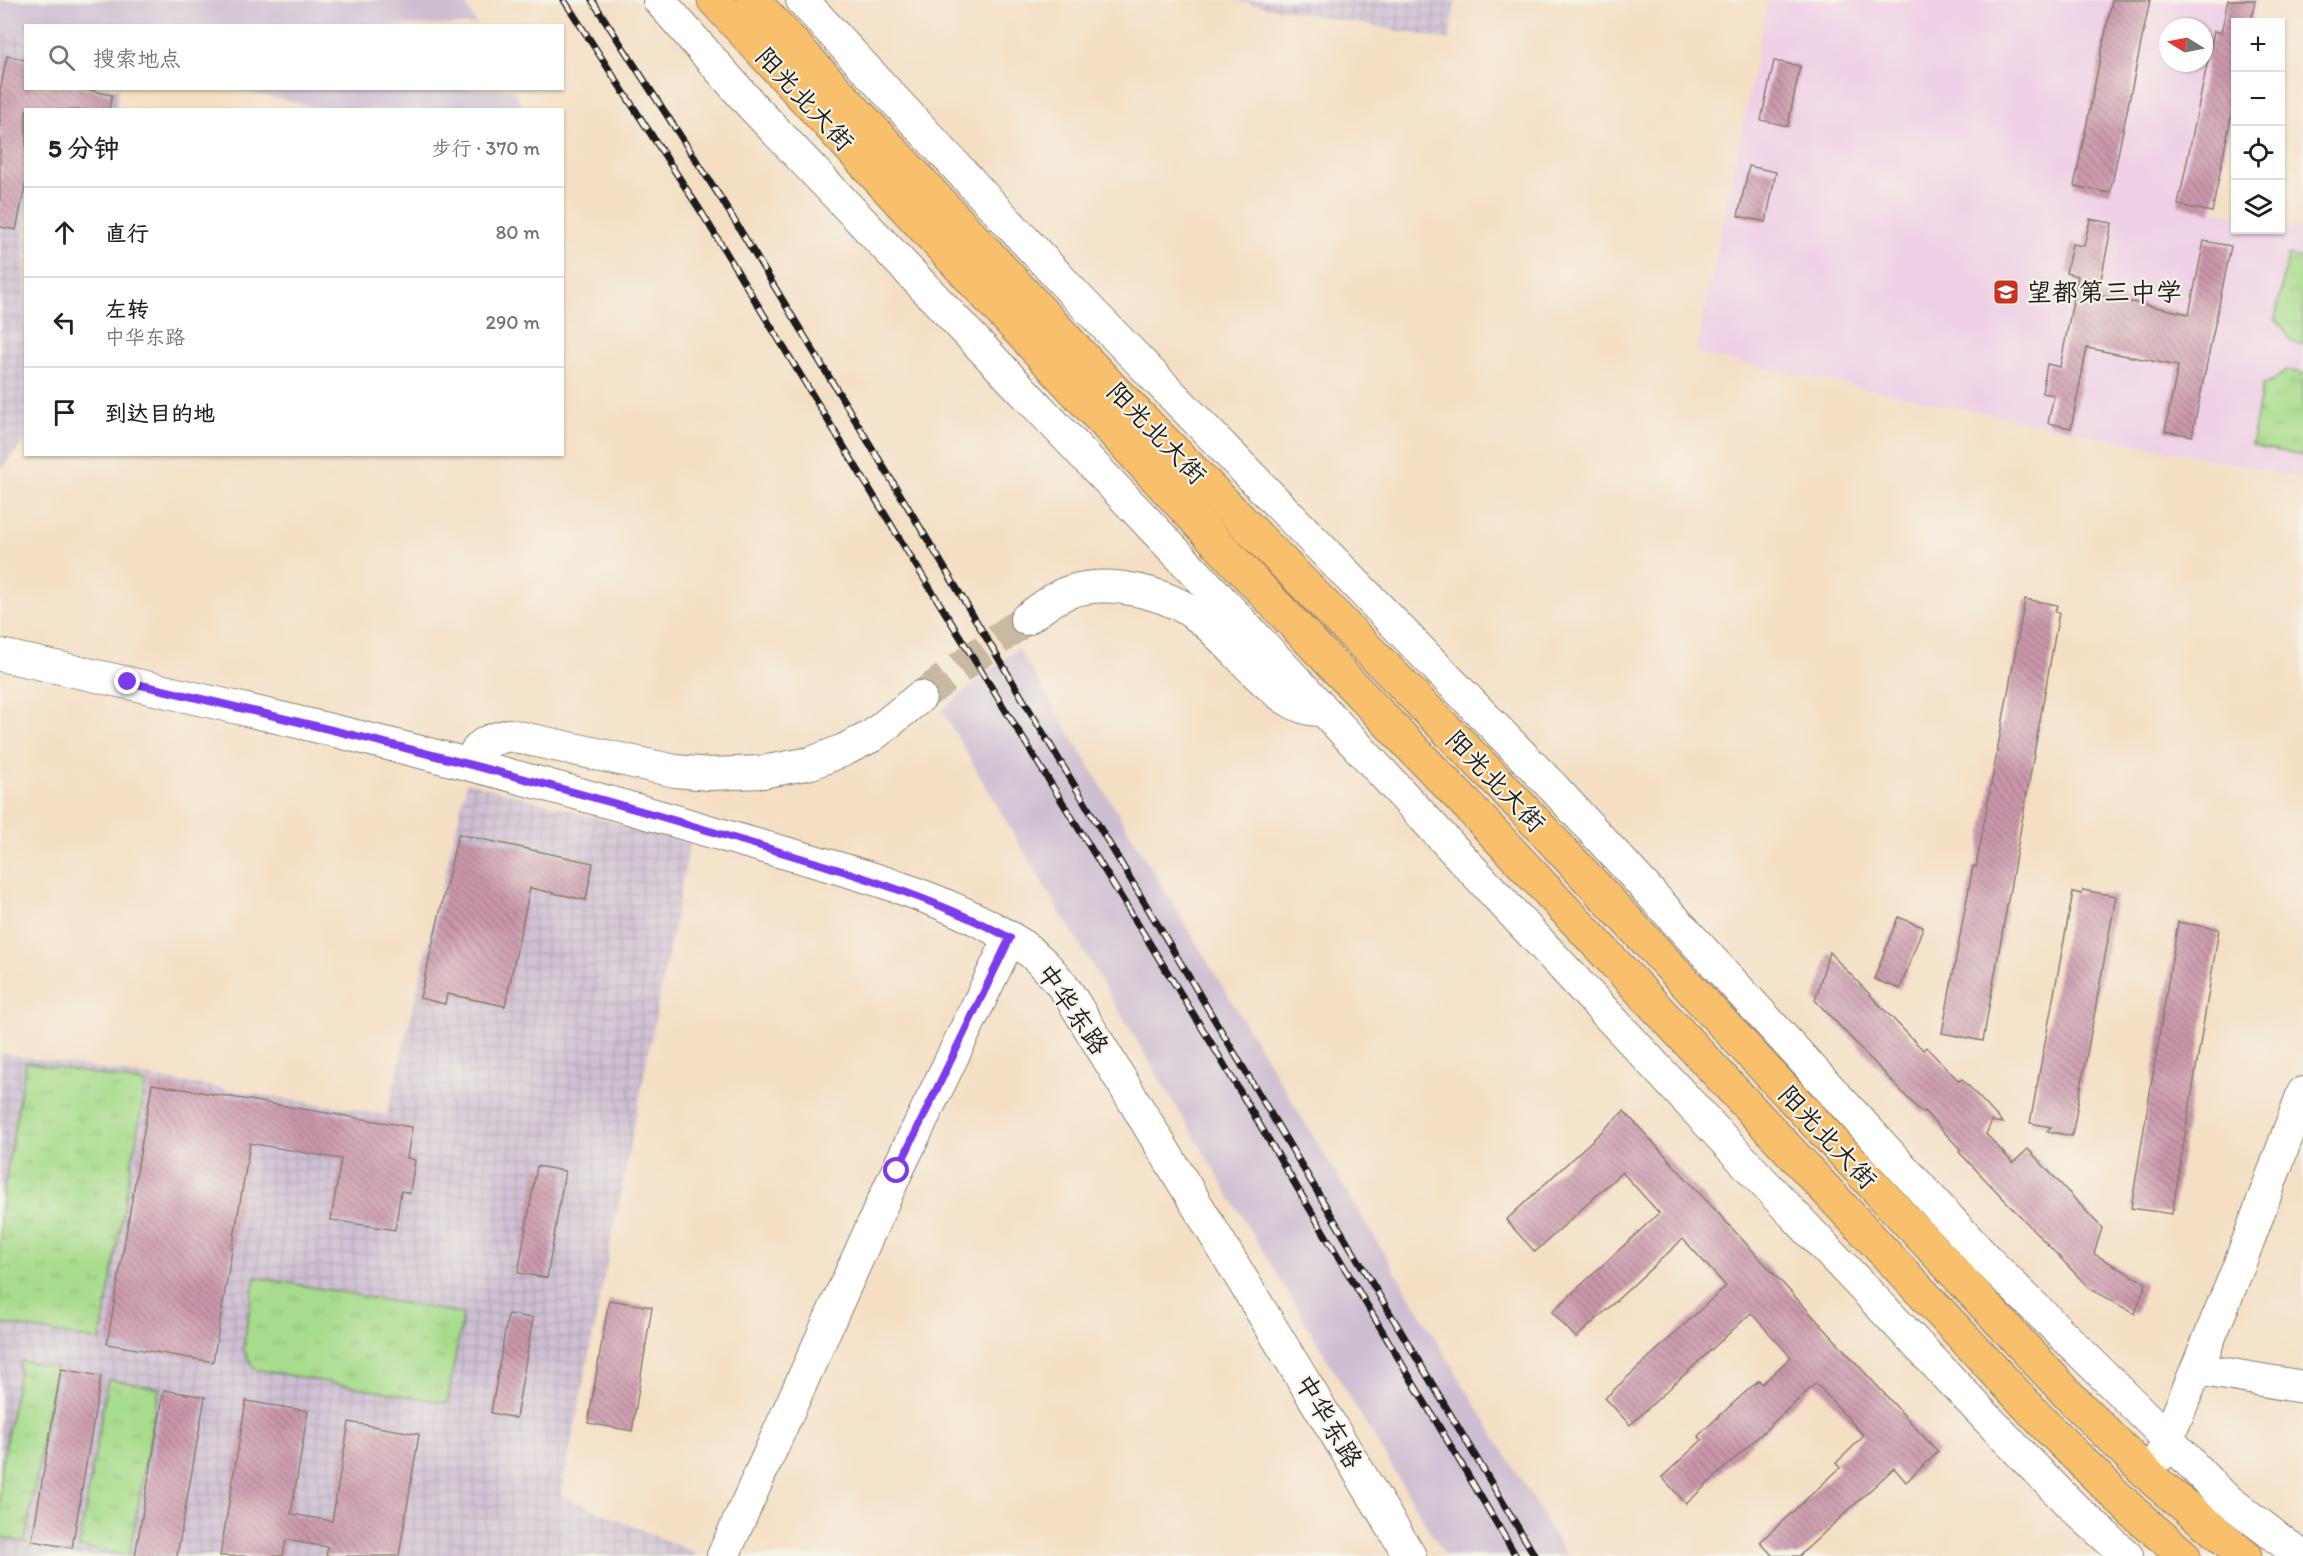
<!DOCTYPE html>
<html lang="zh">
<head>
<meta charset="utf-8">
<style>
  body { margin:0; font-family:Itim,"LXGW WenKai TC",sans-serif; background:#f6f6f6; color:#202124 }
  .controls { position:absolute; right:18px; top:18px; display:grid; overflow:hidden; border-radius:0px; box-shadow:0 2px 4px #0004 }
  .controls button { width:54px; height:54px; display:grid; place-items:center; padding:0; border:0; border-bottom:2px solid #e0e0e0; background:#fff; color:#202124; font:30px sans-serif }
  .compass { position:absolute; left:2159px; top:18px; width:54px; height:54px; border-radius:50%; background:#fff; box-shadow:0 2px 4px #0004; rotate:280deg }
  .stop { position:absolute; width:18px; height:18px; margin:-14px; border:4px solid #7c3aed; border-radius:50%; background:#fff }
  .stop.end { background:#7c3aed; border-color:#fff; box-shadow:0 2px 6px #0008 }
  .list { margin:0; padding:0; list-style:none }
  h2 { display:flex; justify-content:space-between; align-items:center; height:78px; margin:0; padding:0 24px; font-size:26px }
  h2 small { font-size:20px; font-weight:400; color:#757577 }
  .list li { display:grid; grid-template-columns:39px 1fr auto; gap:18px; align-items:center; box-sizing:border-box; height:90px; padding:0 24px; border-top:2px solid #e0e0e0 }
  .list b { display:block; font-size:22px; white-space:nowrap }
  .list p { margin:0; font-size:20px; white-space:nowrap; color:#757577 }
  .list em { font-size:20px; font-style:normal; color:#757577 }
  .icon { flex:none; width:33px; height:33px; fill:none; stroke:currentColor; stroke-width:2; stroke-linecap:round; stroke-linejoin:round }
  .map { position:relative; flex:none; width:2303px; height:1556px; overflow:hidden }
  .search { position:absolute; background:#fff; box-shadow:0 2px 4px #0004; left:24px; top:24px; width:540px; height:66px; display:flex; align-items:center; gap:15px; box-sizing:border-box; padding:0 21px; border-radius:0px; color:#757577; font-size:22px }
  .panel { position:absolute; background:#fff; box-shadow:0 2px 4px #0004; left:24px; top:108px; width:540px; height:348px; border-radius:0px }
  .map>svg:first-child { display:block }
  .built { fill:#efd0e6; fill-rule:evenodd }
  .industrial { fill:url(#industrial-grid) }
  .railway { fill:#cdbed2 }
  .grass { fill:url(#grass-tufts); stroke:#627c54; stroke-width:1.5 }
  .building { fill:url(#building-back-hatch) }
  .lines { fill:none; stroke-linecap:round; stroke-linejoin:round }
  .minor-tunnel { stroke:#c9b8a2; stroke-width:32; stroke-dasharray:32 16; stroke-linecap:butt }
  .minor-casing { stroke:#887e70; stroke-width:34 }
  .highway-casing { stroke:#887e70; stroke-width:35 }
  .minor { stroke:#fff; stroke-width:32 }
  .highway { stroke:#f8bf6c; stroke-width:33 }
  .rail-casing { stroke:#1c1c1c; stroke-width:7 }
  .rail { stroke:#f7f3e8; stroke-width:4.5; stroke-dasharray:14; stroke-linecap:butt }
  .route { stroke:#7c3aed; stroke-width:8 }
  .labels { text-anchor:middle; stroke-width:4.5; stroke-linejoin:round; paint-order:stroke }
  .street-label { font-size:26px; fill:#1c1c1c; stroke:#f7f3e8 }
  .poi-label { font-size:26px; fill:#1c1c1c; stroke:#f7f3e8; text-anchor:start }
</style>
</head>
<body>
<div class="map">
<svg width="2303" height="1556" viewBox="0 0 2303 1556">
  <defs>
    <pattern id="industrial-grid" width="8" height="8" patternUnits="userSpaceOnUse" patternTransform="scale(1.5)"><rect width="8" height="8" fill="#cdbed2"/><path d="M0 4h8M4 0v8" fill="none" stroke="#afa3b4"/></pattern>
    <pattern id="grass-tufts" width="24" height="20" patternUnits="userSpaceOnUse" patternTransform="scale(1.5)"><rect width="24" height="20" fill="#a7dc8c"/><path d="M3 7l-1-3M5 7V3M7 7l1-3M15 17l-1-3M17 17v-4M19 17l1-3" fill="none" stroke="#8fbc78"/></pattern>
    <pattern id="building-back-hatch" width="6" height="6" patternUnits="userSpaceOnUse" patternTransform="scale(1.5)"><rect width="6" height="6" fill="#cb97ac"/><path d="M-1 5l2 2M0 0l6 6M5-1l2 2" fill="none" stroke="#a47a8b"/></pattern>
  </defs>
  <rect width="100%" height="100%" fill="#f7f3e8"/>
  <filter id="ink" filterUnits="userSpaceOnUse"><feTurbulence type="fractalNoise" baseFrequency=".0167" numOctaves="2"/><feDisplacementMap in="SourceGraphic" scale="12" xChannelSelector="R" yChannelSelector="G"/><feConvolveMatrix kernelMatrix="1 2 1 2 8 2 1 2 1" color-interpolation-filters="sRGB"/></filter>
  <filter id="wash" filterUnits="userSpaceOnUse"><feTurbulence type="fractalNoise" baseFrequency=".008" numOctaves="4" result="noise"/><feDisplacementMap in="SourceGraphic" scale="24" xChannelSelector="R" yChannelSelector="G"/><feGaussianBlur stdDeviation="1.35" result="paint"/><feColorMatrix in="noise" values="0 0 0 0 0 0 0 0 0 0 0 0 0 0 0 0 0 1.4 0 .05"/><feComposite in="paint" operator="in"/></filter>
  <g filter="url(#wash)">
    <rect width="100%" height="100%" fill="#f4dfc4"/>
    <!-- built -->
    <path class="built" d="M1768 0H2258L2253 22H2236L2235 108 2215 211 2235 215 2236 230H2280L2281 225 2303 229V478L1696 354ZM2168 27H2204V63H2168Z"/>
    <!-- industrial -->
    <g class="industrial">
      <path d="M1231 0H1456L1449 40Z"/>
      <path d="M0 32 25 38 26 88 119 89 115 109 26 110 25 441 0 469Z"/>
      <path d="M467 782 690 843 561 1495 695 1553 693 1556H0V1053L387 1115Z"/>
    </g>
    <!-- railway -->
    <g class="railway">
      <path d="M0 0H463L477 25 26 26 25 38 0 32Z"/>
      <path d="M236 89H512L524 109H324Z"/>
      <path d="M1018 648 1567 1556H1445L1017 840 942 710Z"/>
    </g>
    <!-- grass -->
    <g class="grass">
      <path d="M2288 255 2303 258V344L2291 342 2283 327 2275 319Z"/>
      <path d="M2288 370 2303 373V456L2251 445 2263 384 2272 381Z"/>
      <path d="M26 1062 146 1083 100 1341 0 1323V1212Z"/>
      <path d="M255 1277 463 1314 447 1403 254 1369 243 1348Z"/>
      <path d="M21 1361 56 1367 25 1542 0 1537V1476Z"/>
      <path d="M108 1379 159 1388 129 1556 79 1547Z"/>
    </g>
    <g id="blocks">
      <!-- building -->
      <g class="building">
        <path d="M2112 0H2150L2110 193 2074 186Z"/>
        <path d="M2228 0H2255L2251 22H2235V97L2212 212 2178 205 2214 31 2221 33Z"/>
        <path d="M7 56 26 60V88H80L112 95 109 110H26V183L16 230 0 227V91Z"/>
        <path d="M1774 61 1800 66 1788 126 1761 120Z"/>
        <path d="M1749 166 1776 172 1766 222 1738 216Z"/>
        <path d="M2090 219 2112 223 2098 295 2189 314 2204 241 2231 246 2192 436 2165 431 2178 366 2087 348 2071 428 2048 423 2054 395 2042 393 2047 364 2060 367 2078 276 2066 273 2072 244 2084 246Z"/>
        <path d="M2025 599 2057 605 2055 612 2059 613 1983 1041 1942 1033 1973 866 1976 867Z"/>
        <path d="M458 834 593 863 586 900 530 888 505 1006 447 994 445 1004 420 998Z"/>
        <path d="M2083 890 2116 896 2072 1136 2047 1131 2051 1127 2030 1123 2073 892 2082 894Z"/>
        <path d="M1898 917 1923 927 1900 989 1874 979Z"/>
        <path d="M2178 922 2219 929 2172 1214 2131 1208Z"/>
        <path d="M1829 952 1923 1050 1926 1047 1959 1081 1962 1079 2003 1123 1992 1121 1986 1134 2013 1163 2028 1149 2102 1228 2094 1254 2146 1283 2135 1314 2090 1289 1959 1152 1961 1150 1924 1111 1922 1113 1815 1000Z"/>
        <path d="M152 1084 412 1127 407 1158 415 1160 410 1193 401 1191 395 1230 331 1220 341 1159 250 1143 213 1362 107 1344Z"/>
        <path d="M1624 1111 1938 1452 1906 1482 1894 1468 1799 1556H1773L1760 1542 1840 1468 1836 1463 1864 1436 1816 1383 1686 1504 1662 1477 1702 1440 1698 1436 1718 1417 1759 1380 1762 1384 1791 1357 1751 1313 1630 1425 1605 1398 1726 1286 1683 1239 1576 1338 1552 1312 1659 1213 1622 1172 1535 1252 1506 1220Z"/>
        <path d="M537 1166 565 1171 547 1278 518 1273Z"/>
        <path d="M609 1300 652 1307 632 1431 588 1423Z"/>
        <path d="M508 1314 533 1318 516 1418 491 1413Z"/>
        <path d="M61 1369 101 1376 72 1548 32 1541Z"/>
        <path d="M164 1390 205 1397 177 1556H135Z"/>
        <path d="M246 1401 308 1411 291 1514 332 1521 349 1422 419 1434 399 1556H326L328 1547 286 1540 283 1556H220Z"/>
      </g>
    </g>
  </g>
  <g filter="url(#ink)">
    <use href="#blocks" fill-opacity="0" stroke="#887e70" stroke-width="1.5"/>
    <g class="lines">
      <!-- minor-tunnel -->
      <path class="minor-tunnel" d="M920 697 1026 619"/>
      <defs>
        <g id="minor">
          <path d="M659 0 752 106 1211 589 1779 1199 2022 1455 2071 1505 2127 1556"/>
          <path d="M802 0 1080 300 1553 787 1988 1261 2159 1430 2220 1494 2301 1556"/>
          <path d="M1026 619C1039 610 1054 597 1069 592 1109 578 1168 593 1200 618 1220 634 1238 655 1256 673 1273 689 1293 709 1318 710"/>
          <path d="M0 655C242 707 482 763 719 834 816 863 921 885 1009 937 1036 953 1052 971 1070 996L1410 1556"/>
          <path d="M469 764C479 742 486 741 509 735L675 771 710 774 762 772 811 763 844 750 872 736 920 697"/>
          <path d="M2197 1369 2303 1387"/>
          <path d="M2161 1455 2237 1271 2303 1093"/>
          <path d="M723 1556 897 1171 1010 938"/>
        </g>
        <g id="highway">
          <path d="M714 0C965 273 1216 546 1474 812L2048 1428 2131 1510 2184 1556"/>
          <path d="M753 0 1110 386 1501 785 2075 1402 2156 1482 2245 1556"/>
        </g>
      </defs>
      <!-- minor casing -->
      <use href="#minor" class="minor-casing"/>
      <!-- highway casing -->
      <use href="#highway" class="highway-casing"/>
      <!-- minor -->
      <use href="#minor" class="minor"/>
      <!-- highway -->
      <use href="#highway" class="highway"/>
      <defs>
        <g id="rail">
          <path d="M564 0 702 213 912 559 1210 1041 1516 1556"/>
          <path d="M592 0 722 200 932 547 1535 1556"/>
        </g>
      </defs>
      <!-- rail casing -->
      <use href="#rail" class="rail-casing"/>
      <!-- rail -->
      <use href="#rail" class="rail"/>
    </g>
  </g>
  <g class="lines" filter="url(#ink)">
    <!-- route -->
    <path class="route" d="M128 682C324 727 518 774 710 831 812 862 915 888 1010 938L897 1171"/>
  </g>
  <!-- icons -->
  <defs>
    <symbol id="school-square" viewBox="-11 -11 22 22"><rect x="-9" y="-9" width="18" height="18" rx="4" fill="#c8321e" stroke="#f7f3e8"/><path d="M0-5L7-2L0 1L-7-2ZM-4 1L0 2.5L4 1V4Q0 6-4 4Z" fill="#fff"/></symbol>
  </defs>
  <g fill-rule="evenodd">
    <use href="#school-square" x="1991" y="277" width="30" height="30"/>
  </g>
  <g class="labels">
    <!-- street labels -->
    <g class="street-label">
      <text transform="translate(805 99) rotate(47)" y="9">阳光北大街</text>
      <text transform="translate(1157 433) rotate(46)" y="9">阳光北大街</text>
      <text transform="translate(1496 781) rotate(46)" y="9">阳光北大街</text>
      <text transform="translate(1073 1009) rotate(55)" y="9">中华东路</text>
      <text transform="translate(1828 1137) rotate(47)" y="9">阳光北大街</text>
      <text transform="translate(1329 1421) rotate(59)" y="9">中华东路</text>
    </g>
    <!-- poi labels -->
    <g class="poi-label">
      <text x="2026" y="301">望都第三中学</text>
    </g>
  </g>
</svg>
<div class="controls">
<button>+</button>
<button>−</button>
<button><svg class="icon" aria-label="locate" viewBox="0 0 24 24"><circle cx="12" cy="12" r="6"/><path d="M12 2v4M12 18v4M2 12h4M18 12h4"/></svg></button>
<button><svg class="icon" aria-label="layers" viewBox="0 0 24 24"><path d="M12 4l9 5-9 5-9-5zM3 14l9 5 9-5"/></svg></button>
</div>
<svg class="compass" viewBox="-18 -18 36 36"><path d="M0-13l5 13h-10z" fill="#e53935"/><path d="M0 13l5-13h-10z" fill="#757577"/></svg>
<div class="stop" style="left:897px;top:1171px"></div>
<div class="stop end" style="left:128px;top:682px"></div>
<div class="search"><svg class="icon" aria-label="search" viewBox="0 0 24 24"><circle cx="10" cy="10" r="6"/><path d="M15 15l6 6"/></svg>搜索地点</div>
<section class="panel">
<h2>5 分钟<small>步行 · 370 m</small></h2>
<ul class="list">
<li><svg class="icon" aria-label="ahead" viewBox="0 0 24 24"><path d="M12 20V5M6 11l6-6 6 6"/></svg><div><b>直行</b></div><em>80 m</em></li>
<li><svg class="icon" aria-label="left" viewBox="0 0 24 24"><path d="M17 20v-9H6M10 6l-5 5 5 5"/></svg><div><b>左转</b><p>中华东路</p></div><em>290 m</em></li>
<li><svg class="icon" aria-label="arrive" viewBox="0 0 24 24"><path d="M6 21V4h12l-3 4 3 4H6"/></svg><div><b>到达目的地</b></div></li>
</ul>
</section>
</div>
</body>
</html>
